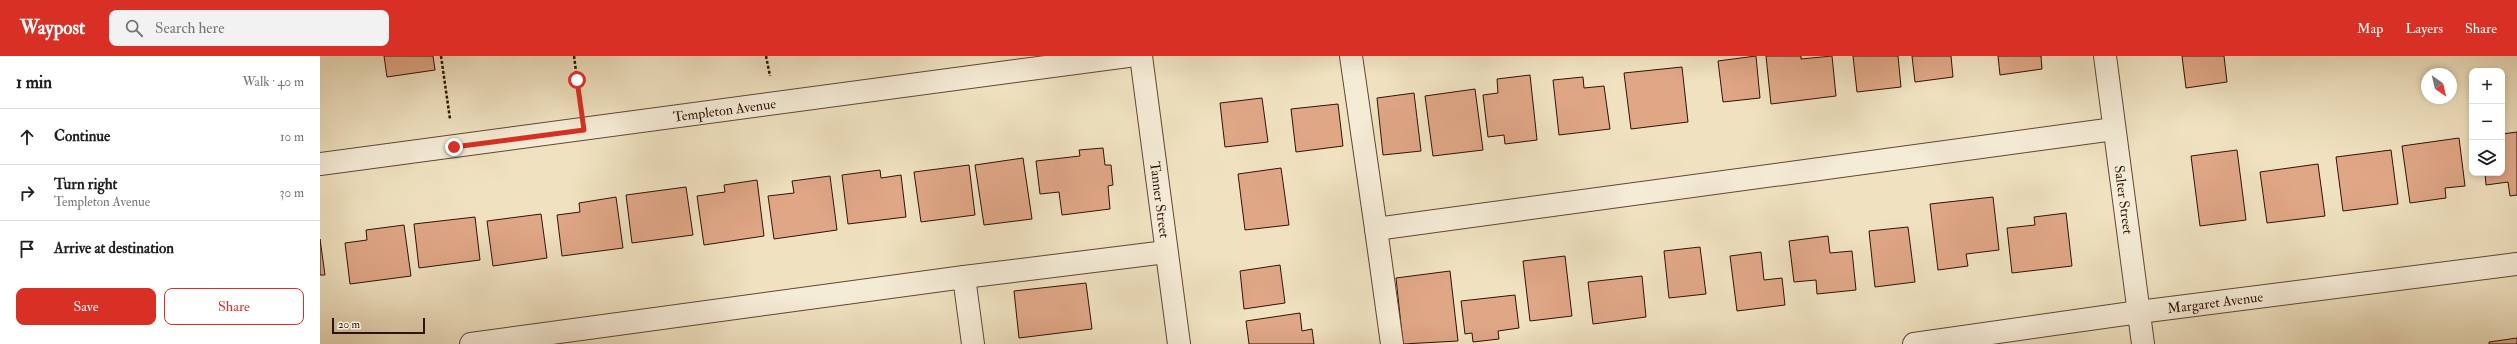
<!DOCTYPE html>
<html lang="en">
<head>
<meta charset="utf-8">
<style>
  body { margin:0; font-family:"IM FELL Double Pica",serif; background:#f2f2f2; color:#202124 }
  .controls { position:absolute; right:12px; top:12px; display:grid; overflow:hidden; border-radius:8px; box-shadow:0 2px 6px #0003 }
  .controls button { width:36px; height:36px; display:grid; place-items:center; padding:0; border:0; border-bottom:1px solid #e0e0e0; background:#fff; color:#202124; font:20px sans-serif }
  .compass { position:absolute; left:2101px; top:12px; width:36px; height:36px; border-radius:50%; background:#fff; box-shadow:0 2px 6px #0003; rotate:146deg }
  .scale { position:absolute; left:12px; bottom:10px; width:93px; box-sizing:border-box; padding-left:4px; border:2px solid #311104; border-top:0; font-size:11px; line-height:14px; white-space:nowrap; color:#311104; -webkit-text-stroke:3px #f5ecd7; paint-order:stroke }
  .stop { position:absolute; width:12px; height:12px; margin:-9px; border:3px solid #d93025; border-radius:50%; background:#fff }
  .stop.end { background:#d93025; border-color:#fff; box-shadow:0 1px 4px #0008 }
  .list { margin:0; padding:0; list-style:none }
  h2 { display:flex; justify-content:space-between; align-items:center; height:52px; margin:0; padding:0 16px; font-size:17px }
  h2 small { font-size:13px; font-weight:400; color:#757577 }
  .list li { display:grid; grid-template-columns:26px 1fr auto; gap:12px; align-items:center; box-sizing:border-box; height:56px; padding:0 16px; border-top:1px solid #e0e0e0 }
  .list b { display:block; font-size:15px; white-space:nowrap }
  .list p { margin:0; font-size:13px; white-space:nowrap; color:#757577 }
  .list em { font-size:13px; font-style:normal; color:#757577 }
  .actions { display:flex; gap:8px; padding:12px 16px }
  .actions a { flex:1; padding:9px 0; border:1px solid #d93025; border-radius:8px; text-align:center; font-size:14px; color:#d93025 }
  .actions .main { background:#d93025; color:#fff }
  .icon { flex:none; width:22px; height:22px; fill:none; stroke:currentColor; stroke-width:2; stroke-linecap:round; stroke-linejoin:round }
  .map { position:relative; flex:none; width:2197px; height:288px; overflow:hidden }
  header { display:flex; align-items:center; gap:24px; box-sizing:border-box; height:56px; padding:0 20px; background:#d93025; color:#fff }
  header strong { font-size:19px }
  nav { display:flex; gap:22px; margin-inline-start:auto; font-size:14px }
  .search { width:280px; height:36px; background:#f2f2f2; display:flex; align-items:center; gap:10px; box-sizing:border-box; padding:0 14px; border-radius:8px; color:#757577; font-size:15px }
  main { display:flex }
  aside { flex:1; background:#fff }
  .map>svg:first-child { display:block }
  .building { fill:#e0a787; stroke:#311104 }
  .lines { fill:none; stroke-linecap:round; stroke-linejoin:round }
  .minor-casing { stroke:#614533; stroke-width:24 }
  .path { stroke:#311104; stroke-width:2.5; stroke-dasharray:3 2; stroke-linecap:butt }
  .minor { stroke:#f5ecd7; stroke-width:22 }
  .route { stroke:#d93025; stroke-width:5 }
  .labels { text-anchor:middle; stroke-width:3; stroke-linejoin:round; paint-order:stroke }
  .street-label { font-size:14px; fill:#311104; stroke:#f5ecd7 }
</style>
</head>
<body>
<header>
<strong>Waypost</strong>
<div class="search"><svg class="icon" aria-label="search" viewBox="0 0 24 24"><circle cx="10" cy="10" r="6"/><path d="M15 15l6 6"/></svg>Search here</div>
<nav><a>Map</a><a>Layers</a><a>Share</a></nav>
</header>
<main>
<aside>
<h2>1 min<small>Walk · 40 m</small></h2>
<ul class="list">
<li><svg class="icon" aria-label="ahead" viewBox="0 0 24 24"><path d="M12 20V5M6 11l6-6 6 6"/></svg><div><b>Continue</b></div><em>10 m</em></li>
<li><svg class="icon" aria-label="right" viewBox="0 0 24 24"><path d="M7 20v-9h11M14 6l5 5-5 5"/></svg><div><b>Turn right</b><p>Templeton Avenue</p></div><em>30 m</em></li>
<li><svg class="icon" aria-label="arrive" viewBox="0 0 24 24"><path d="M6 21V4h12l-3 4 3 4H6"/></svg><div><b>Arrive at destination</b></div></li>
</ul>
<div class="actions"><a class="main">Save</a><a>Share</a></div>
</aside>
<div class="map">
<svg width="2197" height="288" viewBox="0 0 2197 288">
  <rect width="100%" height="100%" fill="#f0e2c1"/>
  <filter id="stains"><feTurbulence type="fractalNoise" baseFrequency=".005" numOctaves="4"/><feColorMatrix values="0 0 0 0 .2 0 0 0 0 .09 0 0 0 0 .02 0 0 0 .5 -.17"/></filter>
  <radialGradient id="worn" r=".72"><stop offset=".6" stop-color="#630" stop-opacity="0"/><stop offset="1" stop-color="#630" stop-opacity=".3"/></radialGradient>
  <!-- building -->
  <g class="building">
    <path d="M64 0H113L115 14 67 21Z"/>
    <path d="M1436 0 1440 42 1403 46 1398 5Z"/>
    <path d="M1446 0H1481V3L1512 0 1516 40 1451 48Z"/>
    <path d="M1533 0H1578L1581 31 1537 36Z"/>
    <path d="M1592 0H1631L1633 21 1595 26Z"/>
    <path d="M1678 0H1721L1722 13 1680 19Z"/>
    <path d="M1862 0H1904L1907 26 1866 32Z"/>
    <path d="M1362 11 1368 66 1311 73 1304 17Z"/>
    <path d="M1210 19 1217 84 1185 88 1184 79 1168 81 1163 39 1178 37 1177 23Z"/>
    <path d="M1263 21 1264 32 1284 30 1290 73 1239 79 1233 24Z"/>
    <path d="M1155 33 1163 94 1113 100 1105 40Z"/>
    <path d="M1094 37 1101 95 1063 99 1057 42Z"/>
    <path d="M942 42 948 86 905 91 900 47Z"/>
    <path d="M1018 48 1023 90 976 96 971 53Z"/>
    <path d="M2197 76V139L2190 140 2188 126 2166 129 2165 117H2182V78Z"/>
    <path d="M2139 82 2145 130 2125 132 2126 142 2090 147 2082 90Z"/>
    <path d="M783 92 785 109H791L793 129 788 130 790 153 742 159 739 136 720 138 716 105 760 100 759 94Z"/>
    <path d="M1917 94 1926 164 1880 170 1871 100Z"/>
    <path d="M2071 94 2078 148 2023 155 2016 101Z"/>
    <path d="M703 102 712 163 664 169 655 109Z"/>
    <path d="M1998 108 2005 160 1947 167 1940 116Z"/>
    <path d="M649 109 655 159 601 166 594 116Z"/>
    <path d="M961 112 969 169 925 174 918 118Z"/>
    <path d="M560 114 561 122 581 119 586 161 528 168 522 119Z"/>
    <path d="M510 120 517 174 454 183 448 140 474 137 472 125Z"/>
    <path d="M437 124 444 180 384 189 377 140 405 136 404 129Z"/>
    <path d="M366 131 373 179 312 187 306 139Z"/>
    <path d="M296 141 303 192 242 200 237 159 260 156 259 147Z"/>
    <path d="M1673 141 1679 194 1646 198 1648 210 1618 214 1610 148Z"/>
    <path d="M1746 157 1752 210 1692 217 1687 172 1715 169 1714 161Z"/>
    <path d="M221 158 227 202 173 210 167 165Z"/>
    <path d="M155 161 160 204 99 212 94 168Z"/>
    <path d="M84 169 91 220 30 228 25 187 47 184 46 174Z"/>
    <path d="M1588 171 1595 226 1555 231 1549 175Z"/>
    <path d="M1508 180 1510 197 1532 195 1536 234 1497 238 1496 224 1474 226 1469 185Z"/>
    <path d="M0 183 5 219H0Z"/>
    <path d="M1380 191 1386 238 1349 242 1344 195Z"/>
    <path d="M1441 196 1444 224 1462 222 1465 249 1417 255 1410 200Z"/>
    <path d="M1245 200 1252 260 1210 265 1203 205Z"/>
    <path d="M960 209 965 247 924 253 920 215Z"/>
    <path d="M1130 215 1138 285 1083 288 1076 222Z"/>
    <path d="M1322 220 1326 261 1273 268 1268 226Z"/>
    <path d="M766 227 772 273 699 282 694 235Z"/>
    <path d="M1195 239 1199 272 1178 275 1179 283 1153 286 1152 277 1145 278 1141 245Z"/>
    <path d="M980 257 982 275 992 273 994 288H929L926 265Z"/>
    <path d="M2197 282V288H2169V286Z"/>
  </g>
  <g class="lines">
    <defs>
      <g id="minor">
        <path id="s1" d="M821 0 859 288"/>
        <path d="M1031 0 1056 173 1794 73"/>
        <path id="s2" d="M1785 0 1823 288"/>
        <path id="s3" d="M0 108 808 0"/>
        <path d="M1056 173 1072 288"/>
        <path d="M644 221 653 288"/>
        <path d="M151 288 644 221 846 196"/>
        <path id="s4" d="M1594 288 1819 256 2197 208"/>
      </g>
    </defs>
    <!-- minor casing -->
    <use href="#minor" class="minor-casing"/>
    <!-- path -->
    <g class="path">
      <path d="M121 0 130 63"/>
      <path d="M254 0 260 46"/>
      <path d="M446 0 450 20"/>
    </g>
    <!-- minor -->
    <use href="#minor" class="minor"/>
  </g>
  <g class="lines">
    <!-- route -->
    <path class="route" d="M134 91 264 74 257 24"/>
  </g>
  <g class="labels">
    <!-- street labels -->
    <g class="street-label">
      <text dy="5" stroke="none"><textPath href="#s3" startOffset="408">Templeton Avenue</textPath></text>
      <text dy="5" stroke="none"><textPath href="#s1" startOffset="145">Tanner Street</textPath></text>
      <text dy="5" stroke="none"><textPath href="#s2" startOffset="145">Salter Street</textPath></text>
      <text dy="5" stroke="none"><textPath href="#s4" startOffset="304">Margaret Avenue</textPath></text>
    </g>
  </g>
  <rect width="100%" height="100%" filter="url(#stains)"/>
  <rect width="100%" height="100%" fill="url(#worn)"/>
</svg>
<div class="controls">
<button>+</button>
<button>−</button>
<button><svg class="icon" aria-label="layers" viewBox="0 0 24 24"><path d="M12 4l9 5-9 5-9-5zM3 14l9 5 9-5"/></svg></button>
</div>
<svg class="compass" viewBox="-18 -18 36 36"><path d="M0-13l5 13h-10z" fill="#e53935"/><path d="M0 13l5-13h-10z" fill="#757577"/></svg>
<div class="scale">20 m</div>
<div class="stop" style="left:257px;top:24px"></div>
<div class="stop end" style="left:134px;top:91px"></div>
</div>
</main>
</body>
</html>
